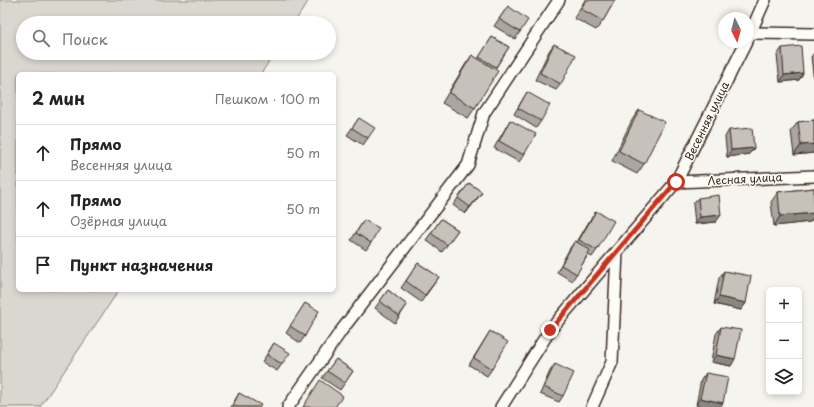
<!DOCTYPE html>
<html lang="ru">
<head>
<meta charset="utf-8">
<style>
  body { margin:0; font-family:"Playpen Sans",sans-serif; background:#f2f2f2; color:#222 }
  .controls { position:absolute; right:12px; bottom:12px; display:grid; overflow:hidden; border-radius:6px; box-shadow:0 2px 6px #0003 }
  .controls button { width:36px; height:36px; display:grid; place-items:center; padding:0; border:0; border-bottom:1px solid #e0e0e0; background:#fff; color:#222; font:20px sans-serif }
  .compass { position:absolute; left:718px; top:12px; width:36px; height:36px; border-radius:50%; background:#fff; box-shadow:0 2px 6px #0003; rotate:174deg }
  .stop { position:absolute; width:12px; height:12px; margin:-9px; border:3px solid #c8321e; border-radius:50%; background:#fff }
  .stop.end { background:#c8321e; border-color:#fff; box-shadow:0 1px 4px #0008 }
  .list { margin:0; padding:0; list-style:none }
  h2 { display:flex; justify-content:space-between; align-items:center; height:52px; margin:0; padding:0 16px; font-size:17px }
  h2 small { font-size:13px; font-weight:400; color:#767676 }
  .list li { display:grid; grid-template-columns:26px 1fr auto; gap:12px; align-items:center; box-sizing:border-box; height:56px; padding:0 16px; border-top:1px solid #e0e0e0 }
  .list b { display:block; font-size:15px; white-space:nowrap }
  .list p { margin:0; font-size:13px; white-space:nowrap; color:#767676 }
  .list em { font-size:13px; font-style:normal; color:#767676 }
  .icon { flex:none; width:22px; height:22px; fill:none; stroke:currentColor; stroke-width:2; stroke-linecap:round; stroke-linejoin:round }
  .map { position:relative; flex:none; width:814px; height:407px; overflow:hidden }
  .search { position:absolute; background:#fff; box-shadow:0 2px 6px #0003; left:16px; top:16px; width:320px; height:44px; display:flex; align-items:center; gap:10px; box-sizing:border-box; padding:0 14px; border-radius:22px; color:#767676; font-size:15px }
  .panel { position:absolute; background:#fff; box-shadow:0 2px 6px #0003; left:16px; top:72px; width:320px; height:220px; border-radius:6px }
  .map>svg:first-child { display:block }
  .green { fill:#dad6d0; stroke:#8a8077 }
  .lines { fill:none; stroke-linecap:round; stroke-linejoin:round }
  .street-casing { stroke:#3b2a1e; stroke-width:14 }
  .street { stroke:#fdfcf7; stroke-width:11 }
  .wall { fill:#aba6a1; stroke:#3b2a1e }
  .shaded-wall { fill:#8b8783; stroke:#3b2a1e }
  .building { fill:#c7c1bb; stroke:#3b2a1e }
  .route { stroke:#c8321e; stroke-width:5 }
  .labels { text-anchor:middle; stroke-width:3; stroke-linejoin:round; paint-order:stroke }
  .street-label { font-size:11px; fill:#3b2a1e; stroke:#fdfcf7 }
</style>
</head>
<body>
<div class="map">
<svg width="814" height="407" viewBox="0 0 814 407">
  <rect width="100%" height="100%" fill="#f5f4ee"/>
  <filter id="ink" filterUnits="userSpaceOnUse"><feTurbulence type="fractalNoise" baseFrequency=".025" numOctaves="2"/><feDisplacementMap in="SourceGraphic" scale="8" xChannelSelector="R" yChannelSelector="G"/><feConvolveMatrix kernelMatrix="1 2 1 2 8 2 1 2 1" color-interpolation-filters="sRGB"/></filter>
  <g filter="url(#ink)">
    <!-- green -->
    <path class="green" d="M0 0H309L294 23H23V53H274L261 74H18V290H119L40 407H0Z"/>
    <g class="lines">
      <defs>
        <g id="street">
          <path d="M750 33 814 34"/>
          <path d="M748 38 765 0"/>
          <path d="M676 182 814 176"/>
          <path d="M288 407 341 331 468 165 484 113 559 0"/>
          <path d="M501 407 550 330 676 182 746 42"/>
          <path d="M592 407 612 362 617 252"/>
        </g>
      </defs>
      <!-- street casing -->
      <use href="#street" class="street-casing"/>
      <!-- street -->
      <use href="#street" class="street"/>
    </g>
    <!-- wall -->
    <g class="wall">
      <path d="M585 0H615L603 21 596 30 574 18Z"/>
      <path d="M508 6 520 32 515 39 494 26Z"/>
      <path d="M492 37 509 47 495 69 475 108 468 118 442 103 465 65 472 55 478 59Z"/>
      <path d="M554 44 561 84 556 90 535 80 549 51Z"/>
      <path d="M782 48 803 73 799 80 780 82 777 55Z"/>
      <path d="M814 53V81L811 57Z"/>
      <path d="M527 92 541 121 536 128 514 114Z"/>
      <path d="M639 110 644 164 637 174 612 161 632 120Z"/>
      <path d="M359 118 368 138 363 145 347 135Z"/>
      <path d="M510 120 524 155 519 162 494 148Z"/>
      <path d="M814 120V153L794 155 791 131 798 122Z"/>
      <path d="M729 130 754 148 749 154 727 157 725 137Z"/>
      <path d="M469 183 482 192 465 214 453 205Z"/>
      <path d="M814 188V217L810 222 774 226 771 202 778 192Z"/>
      <path d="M698 198 716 222 695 224 693 204Z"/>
      <path d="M596 211 597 250 592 257 588 255 572 281 557 272 570 248 575 241 577 242 591 218Z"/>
      <path d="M441 219 458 230 442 252 426 240Z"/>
      <path d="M364 220 371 243 366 250 351 240Z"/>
      <path d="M418 263 439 277 421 302 401 288Z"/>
      <path d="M724 271 746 303 741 310 714 304 719 278Z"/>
      <path d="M388 290 407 305 395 323 375 308Z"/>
      <path d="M305 303V336L300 343 286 333Z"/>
      <path d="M721 327 731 366 711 362 716 334Z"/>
      <path d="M490 331 492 369 487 376 469 365Z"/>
      <path d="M274 343 282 364 277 371 262 362Z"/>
      <path d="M336 359 353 371 340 390 322 378Z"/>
      <path d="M555 364 563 396 559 402 540 394 550 371Z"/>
      <path d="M706 373 720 407H704L696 405 701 380Z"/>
      <path d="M239 393 260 407H231Z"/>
    </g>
    <!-- shaded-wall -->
    <g class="shaded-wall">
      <path d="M803 73 799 80 780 82 784 75Z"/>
      <path d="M814 144V153L794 155 801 145Z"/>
      <path d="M754 148 749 154 727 157 731 150Z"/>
      <path d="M482 192 477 199 465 214 470 207Z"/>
      <path d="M814 213V217L810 222 774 226 780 216Z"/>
      <path d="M721 215 716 222 695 224 700 217Z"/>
      <path d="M719 297 746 303 741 310 714 304Z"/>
      <path d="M716 355 735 359 731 366 711 362Z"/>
      <path d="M700 398 723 403 720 407H704L696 405Z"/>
    </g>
    <!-- building -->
    <g class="building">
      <path d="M586 0H615L603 21 581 9Z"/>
      <path d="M508 6 528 20 520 32 499 19Z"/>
      <path d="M492 37 509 47 496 67 479 57Z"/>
      <path d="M554 44 576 55 561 84 540 73Z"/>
      <path d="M801 46 803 73 784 75 782 48Z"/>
      <path d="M472 55 498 71 475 108 449 93Z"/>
      <path d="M527 92 550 105 541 121 518 108Z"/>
      <path d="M639 110 665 122 644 164 619 151Z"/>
      <path d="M359 118 375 128 368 138 352 128Z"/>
      <path d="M510 120 536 134 524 155 499 141Z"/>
      <path d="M814 120V144L801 145 798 122Z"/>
      <path d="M752 128 754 148 731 150 729 130Z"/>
      <path d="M469 183 482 192 470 207 458 198Z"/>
      <path d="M814 188V213L780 216 778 192Z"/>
      <path d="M719 195 721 215 700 217 698 198Z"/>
      <path d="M596 211 614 221 597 250 579 240Z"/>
      <path d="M441 219 458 230 447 245 431 233Z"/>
      <path d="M364 220 379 228 371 243 356 233Z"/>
      <path d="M575 241 590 250 577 274 561 265Z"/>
      <path d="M418 263 439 277 425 295 406 281Z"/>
      <path d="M724 271 751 276 746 303 719 297Z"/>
      <path d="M388 290 407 305 399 316 380 301Z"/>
      <path d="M305 303 319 311 305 336 290 326Z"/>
      <path d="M721 327 741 330 735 359 716 355Z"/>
      <path d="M490 331 508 342 492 369 474 358Z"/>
      <path d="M274 343 290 353 282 364 267 355Z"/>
      <path d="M336 359 353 371 345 383 327 371Z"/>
      <path d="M555 364 574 373 563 396 544 387Z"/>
      <path d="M706 373 728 377 723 403 700 398Z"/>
      <path d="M320 380 343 396 335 407H303Z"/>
      <path d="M239 393 261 405 260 407H237L233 405Z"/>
    </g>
  </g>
  <g class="lines" filter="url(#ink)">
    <!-- route -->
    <path class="route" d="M550 330 676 182"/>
  </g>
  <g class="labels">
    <!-- street labels -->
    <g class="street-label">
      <text transform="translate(707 121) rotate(-64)" y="4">Весенняя улица</text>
      <text transform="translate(745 179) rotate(-3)" y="4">Лесная улица</text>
    </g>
  </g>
</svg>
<div class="controls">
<button>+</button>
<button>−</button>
<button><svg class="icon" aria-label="layers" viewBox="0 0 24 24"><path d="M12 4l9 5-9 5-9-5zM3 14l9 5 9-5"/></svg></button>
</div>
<svg class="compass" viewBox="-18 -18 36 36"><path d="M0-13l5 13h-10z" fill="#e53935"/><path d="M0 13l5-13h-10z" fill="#767676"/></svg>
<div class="stop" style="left:676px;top:182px"></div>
<div class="stop end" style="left:550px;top:330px"></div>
<div class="search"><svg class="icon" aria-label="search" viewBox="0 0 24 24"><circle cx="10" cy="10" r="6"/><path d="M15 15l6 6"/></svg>Поиск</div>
<section class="panel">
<h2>2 мин<small>Пешком · 100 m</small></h2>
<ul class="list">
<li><svg class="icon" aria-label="ahead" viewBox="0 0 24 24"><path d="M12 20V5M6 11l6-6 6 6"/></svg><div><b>Прямо</b><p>Весенняя улица</p></div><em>50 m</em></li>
<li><svg class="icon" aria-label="ahead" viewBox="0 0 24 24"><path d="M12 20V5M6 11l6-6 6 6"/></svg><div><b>Прямо</b><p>Озёрная улица</p></div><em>50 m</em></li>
<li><svg class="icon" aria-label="arrive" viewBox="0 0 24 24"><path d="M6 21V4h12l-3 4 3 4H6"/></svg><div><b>Пункт назначения</b></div></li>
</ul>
</section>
</div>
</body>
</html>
